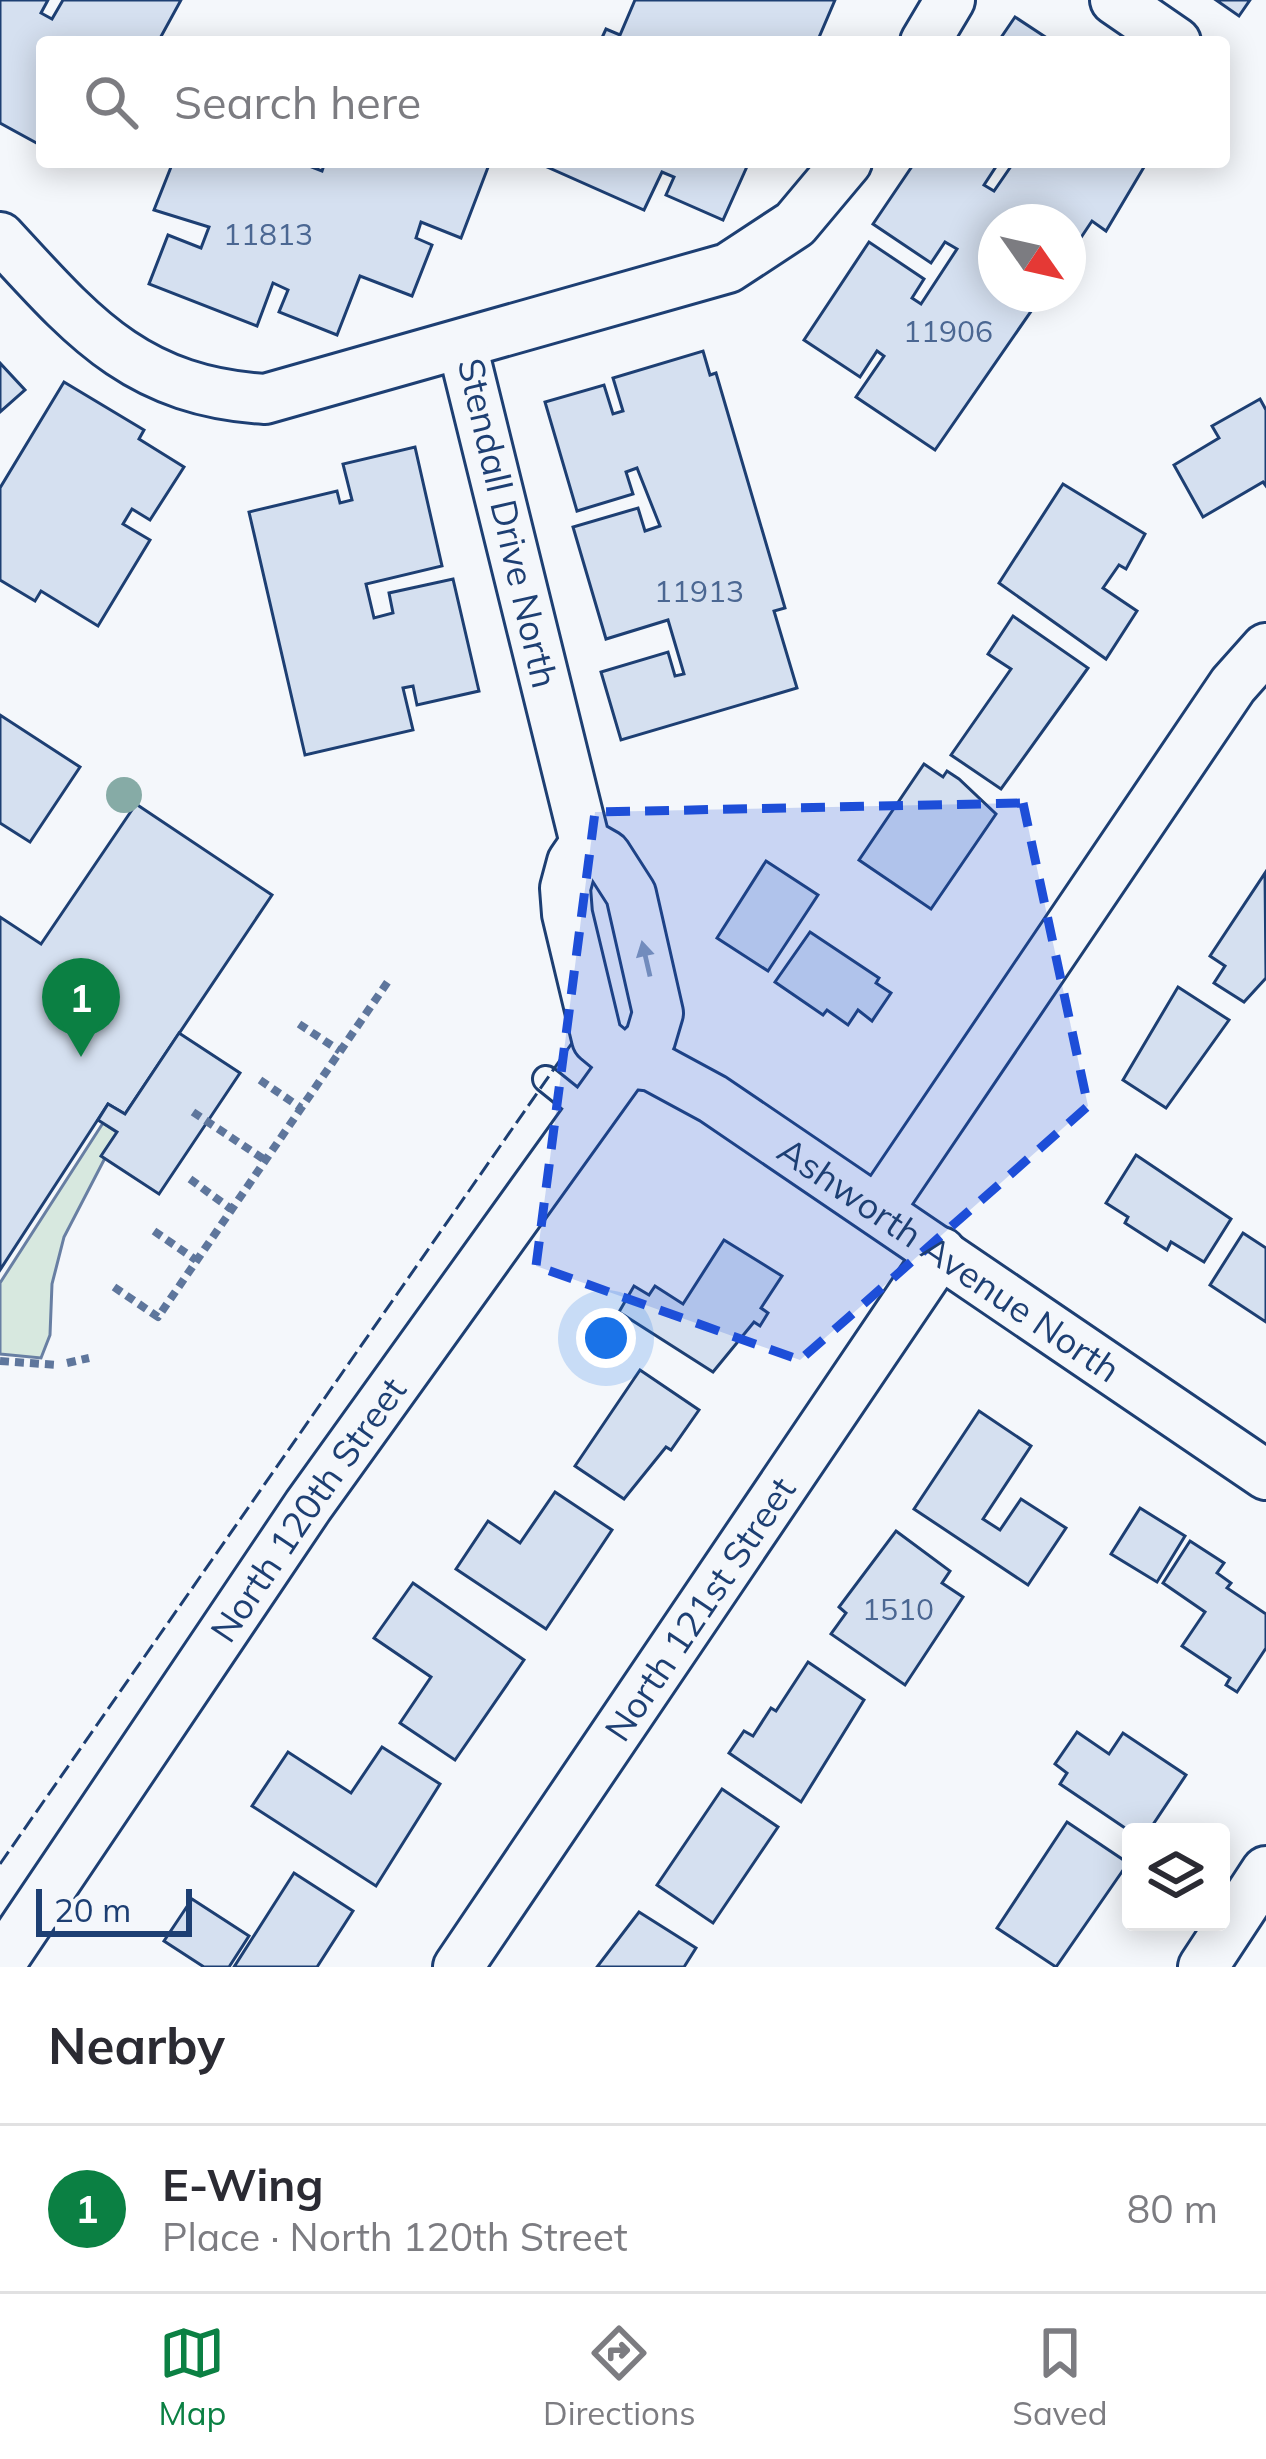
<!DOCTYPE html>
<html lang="en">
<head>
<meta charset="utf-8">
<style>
  body { margin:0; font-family:Mulish,sans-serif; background:#f2f2f3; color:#2b2b33 }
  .controls { position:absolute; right:36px; bottom:36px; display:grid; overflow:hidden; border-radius:12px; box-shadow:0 6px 30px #0003 }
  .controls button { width:108px; height:108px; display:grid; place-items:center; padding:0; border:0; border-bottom:3px solid #e1e1e2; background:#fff; color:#2b2b33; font:60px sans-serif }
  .compass { position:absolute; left:978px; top:204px; width:108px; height:108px; border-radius:50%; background:#fff; box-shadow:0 6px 30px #0003; rotate:124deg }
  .scale { position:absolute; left:36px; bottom:30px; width:156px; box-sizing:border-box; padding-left:12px; border:6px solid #1d3f73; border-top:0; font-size:33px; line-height:42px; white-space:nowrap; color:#1d3f73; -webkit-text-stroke:9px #f4f7fb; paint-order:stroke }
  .you { position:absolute; left:606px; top:1338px; width:42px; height:42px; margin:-30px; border:9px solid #fff; border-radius:50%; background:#1a73e8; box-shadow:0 0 0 18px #1a73e833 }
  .badge { display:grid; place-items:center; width:78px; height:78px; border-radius:50%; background:#0b8043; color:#fff; font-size:39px; font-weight:700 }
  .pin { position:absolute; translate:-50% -99px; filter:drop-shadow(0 3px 6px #0008) }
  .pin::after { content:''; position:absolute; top:63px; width:42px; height:36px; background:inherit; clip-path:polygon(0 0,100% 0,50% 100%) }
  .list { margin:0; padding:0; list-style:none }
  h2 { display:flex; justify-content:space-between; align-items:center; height:156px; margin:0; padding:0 48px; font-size:51px }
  h2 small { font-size:39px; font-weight:400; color:#7c7c81 }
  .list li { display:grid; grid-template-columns:78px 1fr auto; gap:36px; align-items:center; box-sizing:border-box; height:168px; padding:0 48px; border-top:3px solid #e1e1e2 }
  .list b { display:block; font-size:45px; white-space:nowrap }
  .list p { margin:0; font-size:39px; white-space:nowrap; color:#7c7c81 }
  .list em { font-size:39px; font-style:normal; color:#7c7c81 }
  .icon { flex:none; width:66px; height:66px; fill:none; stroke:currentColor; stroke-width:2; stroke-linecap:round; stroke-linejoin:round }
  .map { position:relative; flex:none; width:1266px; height:1967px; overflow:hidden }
  .search { position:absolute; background:#fff; box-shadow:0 6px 30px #0003; left:36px; right:36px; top:36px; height:132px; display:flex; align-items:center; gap:30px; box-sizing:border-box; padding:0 42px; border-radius:12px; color:#7c7c81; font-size:45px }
  .sheet { height:324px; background:#fff }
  nav { display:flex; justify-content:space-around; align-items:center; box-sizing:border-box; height:168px; border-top:3px solid #e1e1e2; background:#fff; font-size:33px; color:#7c7c81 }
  nav a { display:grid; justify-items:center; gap:6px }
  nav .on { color:#0b8043 }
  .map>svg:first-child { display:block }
  .green { fill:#d7e8df; stroke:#687fa3; stroke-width:3 }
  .building { fill:#d5e0f0; stroke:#1d3f73; stroke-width:3 }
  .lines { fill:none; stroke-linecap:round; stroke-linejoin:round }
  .lane-casing { stroke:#1d3f73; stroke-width:30 }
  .street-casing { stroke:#1d3f73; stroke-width:54 }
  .path { stroke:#5e769c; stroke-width:8; stroke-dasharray:9 6; stroke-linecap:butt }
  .lane { stroke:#f4f7fb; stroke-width:24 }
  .street { stroke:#f4f7fb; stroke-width:48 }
  .fence { stroke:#1d3f73; stroke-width:3; stroke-dasharray:15 6; stroke-linecap:butt }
  .tree { fill:#86aba6 }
  .oneway { fill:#889bb7 }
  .marked { fill:#1d4ed8; fill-opacity:0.2; stroke:#1d4ed8; stroke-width:9; stroke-dasharray:24 15; stroke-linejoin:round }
  .labels { text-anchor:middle; stroke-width:9; stroke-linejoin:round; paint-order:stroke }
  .number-label { font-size:30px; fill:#4b6792 }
  .street-label { font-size:36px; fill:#1d3f73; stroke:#f4f7fb }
</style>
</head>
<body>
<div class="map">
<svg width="1266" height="1967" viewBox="0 0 1266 1967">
  <rect width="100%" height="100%" fill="#f4f7fb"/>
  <!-- green -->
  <path class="green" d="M103 1123 118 1133 64 1237 52 1284 50 1335 41 1358 0 1354V1283Z"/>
  <!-- building -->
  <g class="building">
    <path d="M0 0H48L41 13 52 19 63 0H181L158 42H42V146L0 123Z"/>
    <path d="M635 0H835L817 42H600L606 29 620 35Z"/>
    <path d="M1216 0H1250L1239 16Z"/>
    <path d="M1015 17 1053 42H998Z"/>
    <path d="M173 162H299L322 171 325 162H490L461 238 421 222 416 238 432 245 412 296 360 276 337 335 279 312 288 290 273 283 257 326 149 284 168 235 201 248 209 227 154 210Z"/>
    <path d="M547 162H749L723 220 666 195 674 177 662 172 644 210 545 166Z"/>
    <path d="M915 162H993L997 165 984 185 994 191 1014 162H1147L1106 231 1092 221 1068 257V222H996V294H1043L935 450 856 397 884 356 877 351 860 377 804 340 869 242 924 279 912 298 921 304 957 249 945 242 931 263 873 224Z"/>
    <path d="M703 351 710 375 716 373 785 608 774 611 797 688 621 740 601 672 668 652 675 676 684 674 668 620 606 639 573 527 638 508 645 531 660 526 637 468 626 472 633 494 577 511 545 402 604 385 613 414 623 411 613 378Z"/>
    <path d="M0 363 25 390 0 412Z"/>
    <path d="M64 382 144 430 139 439 184 467 150 520 132 509 123 524 150 540 98 626 41 591 35 601 0 580V488Z"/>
    <path d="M1260 399 1266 410V486L1263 482 1203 517 1174 465 1219 438 1212 426Z"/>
    <path d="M415 447 442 566 366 584 374 618 393 613 389 593 453 579 479 691 417 705 413 686 403 688 413 730 305 755 249 512 337 491 340 503 352 500 343 464Z"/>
    <path d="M1063 484 1145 534 1126 569 1119 565 1103 588 1137 611 1106 659 999 583Z"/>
    <path d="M1013 616 1088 668 1001 789 951 755 1011 669 988 654Z"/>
    <path d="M0 715 80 767 30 842 0 823Z"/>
    <path d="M924 764 943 777 947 771 959 779 996 814 931 909 859 860Z"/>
    <path d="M136 804 272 895 125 1114 108 1104 0 1270V917L41 944Z"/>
    <path d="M766 861 818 895 768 971 717 938Z"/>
    <path d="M1265 873 1266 978 1244 1002 1214 983 1225 966 1210 956Z"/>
    <path d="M810 932 879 978 876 983 891 993 872 1021 858 1010 848 1025 827 1010 823 1015 775 982Z"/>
    <path d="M1178 987 1229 1020 1166 1108 1123 1080Z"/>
    <path d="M179 1033 240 1073 159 1194 101 1156 117 1132 98 1120 108 1104 125 1114Z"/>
    <path d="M1136 1155 1231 1219 1204 1262 1171 1242 1167 1250 1125 1223 1128 1217 1106 1203Z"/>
    <path d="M1243 1233 1266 1248V1322L1210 1285Z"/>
    <path d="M724 1240 782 1276 761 1308 768 1313 760 1326 754 1322 713 1372 619 1312 634 1286 649 1295 655 1286 683 1304Z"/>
    <path d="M640 1370 699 1410 671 1450 666 1447 624 1499 575 1466Z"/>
    <path d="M979 1411 1031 1446 983 1519 1000 1530 1021 1499 1066 1528 1028 1585 914 1509Z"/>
    <path d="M555 1492 612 1530 546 1629 456 1569 488 1521 520 1543Z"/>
    <path d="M1140 1508 1185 1536 1157 1582 1111 1554Z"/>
    <path d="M896 1531 950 1571 942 1583 963 1597 905 1685 831 1634 846 1613 839 1607Z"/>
    <path d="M1190 1541 1224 1563 1217 1573 1231 1583 1227 1588 1266 1614V1648L1237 1692 1226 1685 1230 1678 1182 1646 1205 1612 1163 1583Z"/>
    <path d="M413 1583 524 1660 455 1760 400 1723 431 1677 374 1638Z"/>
    <path d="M808 1662 864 1700 801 1802 729 1753 744 1731 753 1736 771 1708 776 1711Z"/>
    <path d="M1077 1732 1109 1754 1123 1733 1186 1775 1148 1832H1131L1060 1784 1067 1773 1055 1764Z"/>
    <path d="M382 1747 440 1784 376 1886 252 1806 288 1752 351 1793Z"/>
    <path d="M722 1789 778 1827 713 1923 657 1885Z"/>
    <path d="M1067 1822 1128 1863 1056 1967 997 1928Z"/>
    <path d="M294 1873 353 1911 317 1967H234Z"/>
    <path d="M192 1899 249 1936 229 1967H204L164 1941Z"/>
    <path d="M639 1912 696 1948 684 1967H597Z"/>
  </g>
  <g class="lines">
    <defs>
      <path id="lane" d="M546 1079 592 1116"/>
      <g id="street">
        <path d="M1115 0 1176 42"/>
        <path d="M925 42 950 0"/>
        <path d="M0 237C82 326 135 391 265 399L728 268 795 224 847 162"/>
        <path d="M585 843 572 862 565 888 567 914 597 1039 626 1063"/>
        <path id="s1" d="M626 1063 652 1066 713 1099 1266 1475"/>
        <path d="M878 1210 1233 685 1266 648"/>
        <path id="s2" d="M0 1964 308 1506 626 1063 650 1040 658 1013 631 894 606 855 585 843 462 345"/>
        <path id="s3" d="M458 1967 941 1252"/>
        <path d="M1203 1967 1266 1871"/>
      </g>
    </defs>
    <!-- lane casing -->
    <use href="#lane" class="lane-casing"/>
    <!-- street casing -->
    <use href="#street" class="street-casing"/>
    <!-- path -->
    <g class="path">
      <path d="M299 1024 340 1051"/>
      <path d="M260 1080 301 1108"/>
      <path d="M193 1112 265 1160"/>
      <path d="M190 1179 231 1209"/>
      <path d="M154 1231 196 1260"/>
      <path d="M114 1287 158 1317 389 980"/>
      <path d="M0 1361 58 1365"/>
      <path d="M67 1363 89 1358"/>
    </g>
    <!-- lane -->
    <use href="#lane" class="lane"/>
    <!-- street -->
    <use href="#street" class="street"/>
    <!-- fence -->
    <path class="fence" d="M0 1864 572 1043"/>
  </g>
  <!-- trees -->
  <circle class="tree" cx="124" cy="795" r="18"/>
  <!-- one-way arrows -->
  <defs><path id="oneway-solid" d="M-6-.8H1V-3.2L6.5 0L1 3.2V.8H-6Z" transform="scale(3)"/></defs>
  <use class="oneway" href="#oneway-solid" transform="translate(646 959) rotate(-103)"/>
  <!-- marked area -->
  <path class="marked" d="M1023 803 1088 1106 800 1360 536 1266 595 812Z"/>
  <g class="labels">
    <!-- number labels -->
    <g class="number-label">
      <text x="268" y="245">11813</text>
      <text x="948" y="342">11906</text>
      <text x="699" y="602">11913</text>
      <text x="898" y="1620">1510</text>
    </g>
    <!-- street labels -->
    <g class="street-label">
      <text transform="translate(508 523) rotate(77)" y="13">Stendall Drive North</text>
      <text dy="13" stroke="none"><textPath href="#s1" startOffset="381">Ashworth Avenue North</textPath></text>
      <text dy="13" stroke="none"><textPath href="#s2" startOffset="549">North 120th Street</textPath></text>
      <text dy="13" stroke="none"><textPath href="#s3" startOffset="432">North 121st Street</textPath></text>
    </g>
  </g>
</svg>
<div class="controls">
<button><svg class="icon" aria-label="layers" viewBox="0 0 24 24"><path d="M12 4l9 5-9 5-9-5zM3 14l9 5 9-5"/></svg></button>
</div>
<svg class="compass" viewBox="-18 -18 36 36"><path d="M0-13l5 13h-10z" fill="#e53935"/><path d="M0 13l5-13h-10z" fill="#7c7c81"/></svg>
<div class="scale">20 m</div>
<div class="you"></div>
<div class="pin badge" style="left:81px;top:1057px">1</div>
<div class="search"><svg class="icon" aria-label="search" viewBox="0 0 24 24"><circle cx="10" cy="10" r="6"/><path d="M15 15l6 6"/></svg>Search here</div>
</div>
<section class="sheet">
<h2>Nearby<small></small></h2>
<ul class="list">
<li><span class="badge">1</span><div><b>E-Wing</b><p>Place · North 120th Street</p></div><em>80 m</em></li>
</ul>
</section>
<nav>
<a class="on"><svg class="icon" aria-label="map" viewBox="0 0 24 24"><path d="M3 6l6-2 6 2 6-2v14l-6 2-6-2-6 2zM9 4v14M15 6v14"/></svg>Map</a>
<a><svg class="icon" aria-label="directions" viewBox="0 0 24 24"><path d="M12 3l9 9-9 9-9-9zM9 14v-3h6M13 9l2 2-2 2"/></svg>Directions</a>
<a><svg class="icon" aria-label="saved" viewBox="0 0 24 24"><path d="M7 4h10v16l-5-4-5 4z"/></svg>Saved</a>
</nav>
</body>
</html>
